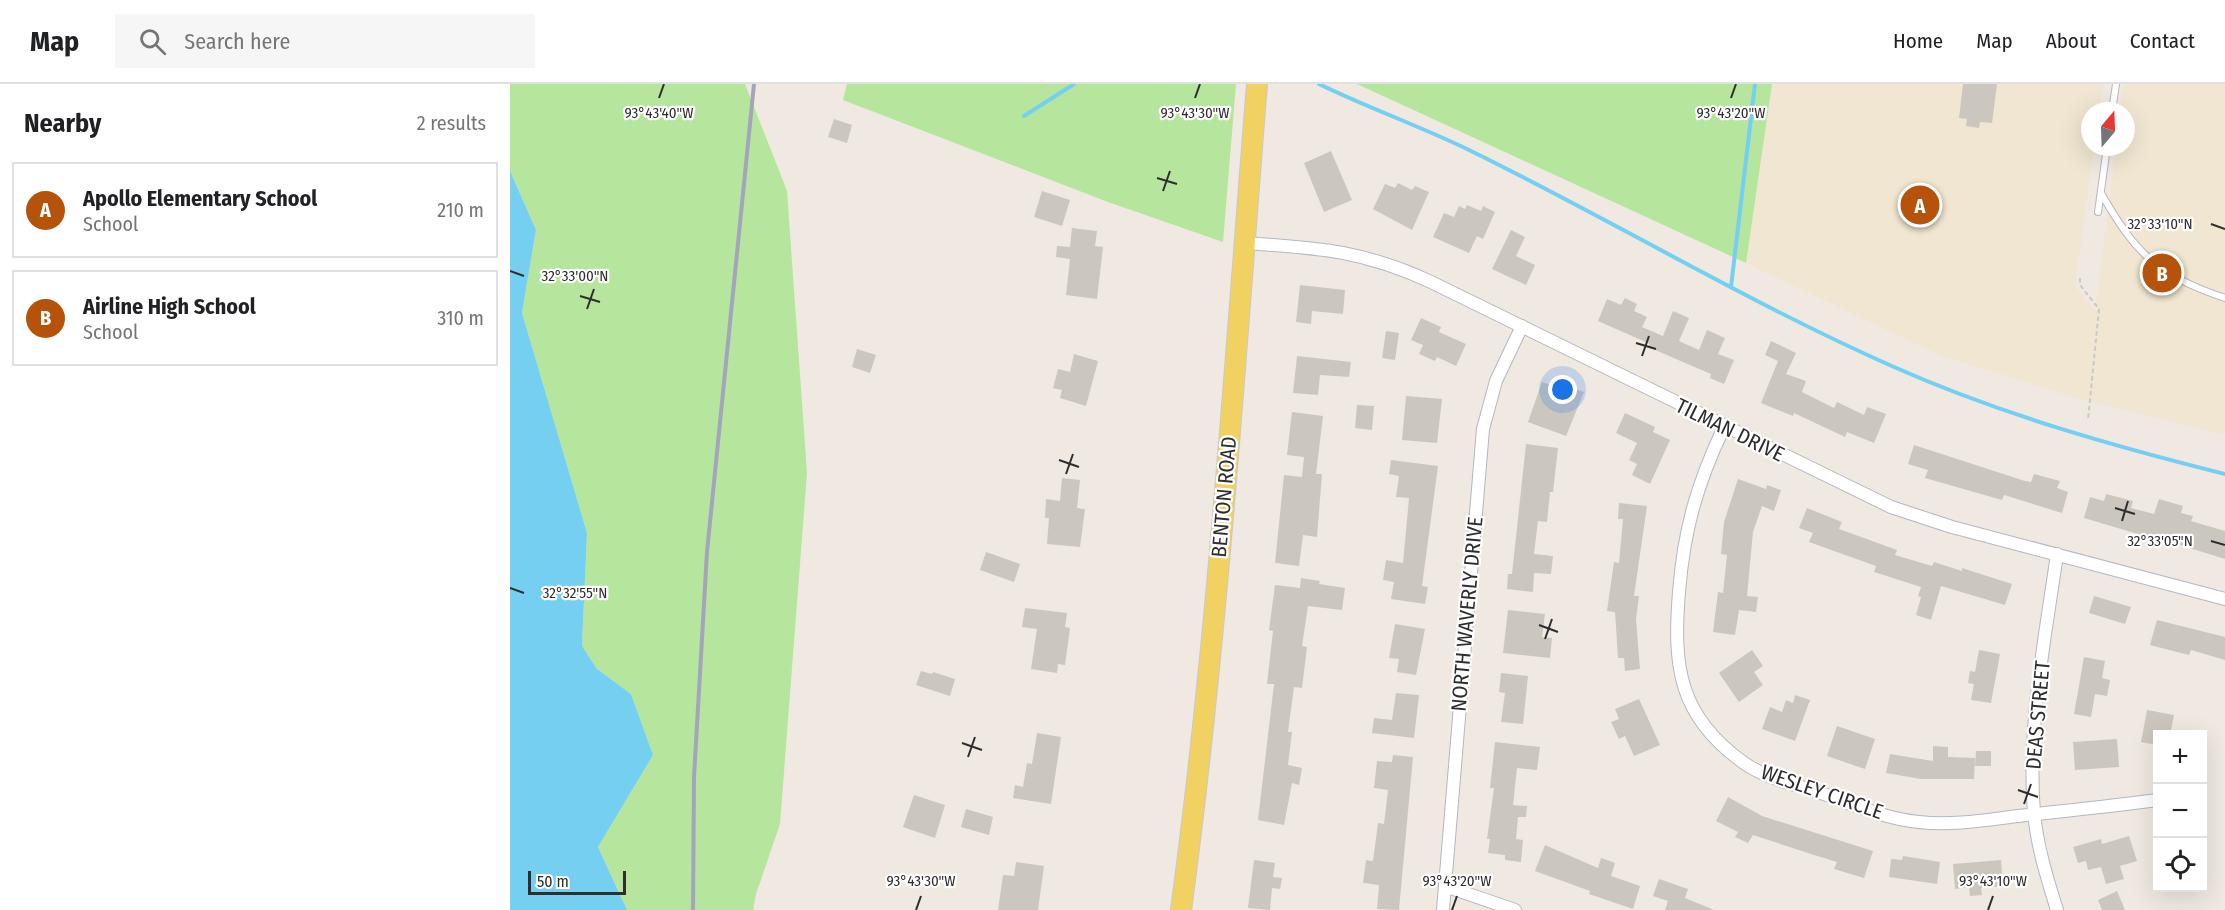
<!DOCTYPE html>
<html lang="en">
<head>
<meta charset="utf-8">
<style>
  body { margin:0; font-family:"Fira Sans Condensed",sans-serif; background:#f6f6f6; color:#202124 }
  .controls { position:absolute; right:18px; bottom:18px; display:grid; overflow:hidden; border-radius:0px; box-shadow:0 6px 24px #0002 }
  .controls button { width:54px; height:54px; display:grid; place-items:center; padding:0; border:0; border-bottom:2px solid #e0e0e0; background:#fff; color:#202124; font:30px sans-serif }
  .compass { position:absolute; left:1571px; top:18px; width:54px; height:54px; border-radius:50%; background:#fff; box-shadow:0 6px 24px #0002; rotate:19deg }
  .scale { position:absolute; left:18px; bottom:15px; width:98px; box-sizing:border-box; padding-left:6px; border:3px solid #2e2e2e; border-top:0; font-size:16px; line-height:21px; white-space:nowrap; color:#2e2e2e; -webkit-text-stroke:4px #fff; paint-order:stroke }
  .you { position:absolute; left:1053px; top:306px; width:21px; height:21px; margin:-15px; border:4px solid #fff; border-radius:50%; background:#1a73e8; box-shadow:0 0 0 9px #1a73e833 }
  .badge { display:grid; place-items:center; width:39px; height:39px; border-radius:50%; background:#b45309; color:#fff; font-size:20px; font-weight:700 }
  .pin { position:absolute; translate:-50% -50%; border:3px solid #fff; box-shadow:0 2px 6px #0006 }
  .list { margin:0; padding:0; list-style:none }
  h2 { display:flex; justify-content:space-between; align-items:center; height:78px; margin:0; padding:0 24px; font-size:26px }
  h2 small { font-size:20px; font-weight:400; color:#757577 }
  .list li { display:grid; grid-template-columns:39px 1fr auto; gap:18px; align-items:center; box-sizing:border-box; height:96px; margin:0 12px 12px; padding:0 12px; border:2px solid #e0e0e0; border-radius:0px }
  .list b { display:block; font-size:22px; white-space:nowrap }
  .list p { margin:0; font-size:20px; white-space:nowrap; color:#757577 }
  .list em { font-size:20px; font-style:normal; color:#757577 }
  .icon { flex:none; width:33px; height:33px; fill:none; stroke:currentColor; stroke-width:2; stroke-linecap:round; stroke-linejoin:round }
  .map { position:relative; flex:none; width:1715px; height:826px; overflow:hidden }
  header { display:flex; align-items:center; gap:36px; box-sizing:border-box; height:84px; padding:0 30px; background:#fff; border-bottom:2px solid #e0e0e0 }
  header strong { font-size:28px }
  nav { display:flex; gap:33px; margin-inline-start:auto; font-size:21px }
  .search { width:420px; height:54px; background:#f6f6f6; display:flex; align-items:center; gap:15px; box-sizing:border-box; padding:0 21px; border-radius:0px; color:#757577; font-size:22px }
  main { display:flex }
  aside { flex:1; background:#fff }
  .map>svg:first-child { display:block }
  .education { fill:#f0e6d1 }
  .green { fill:#b6e59e }
  .water { fill:#75cff0 }
  .lines { fill:none; stroke-linecap:round; stroke-linejoin:round }
  .stream { stroke:#75cff0; stroke-width:4 }
  .building { fill:#cbc7bf }
  .service-casing { stroke:#b4b7c1; stroke-width:8 }
  .minor-casing { stroke:#b4b7c1; stroke-width:14 }
  .primary-casing { stroke:#c9c9c9; stroke-width:22 }
  .path { stroke:#c9c9c9; stroke-width:2; stroke-dasharray:4.5 3; stroke-linecap:butt }
  .service { stroke:#fff; stroke-width:6 }
  .minor { stroke:#fff; stroke-width:12 }
  .primary { stroke:#f2d163; stroke-width:20 }
  .rail { stroke:#a3a6b8; stroke-width:4 }
  .ticks { fill:none; stroke:#2e2e2e; stroke-width:2 }
  .labels { text-anchor:middle; stroke-width:4.5; stroke-linejoin:round; paint-order:stroke }
  .street-label { font-size:21px; fill:#2e2e2e; stroke:#fff }
  .ticks-label { font-size:15px; text-anchor:middle; fill:#2e2e2e; stroke:#fff; stroke-width:4.5; stroke-linejoin:round; paint-order:stroke }
</style>
</head>
<body>
<header>
<strong>Map</strong>
<div class="search"><svg class="icon" aria-label="search" viewBox="0 0 24 24"><circle cx="10" cy="10" r="6"/><path d="M15 15l6 6"/></svg>Search here</div>
<nav><a>Home</a><a>Map</a><a>About</a><a>Contact</a></nav>
</header>
<main>
<aside>
<h2>Nearby<small>2 results</small></h2>
<ul class="list">
<li><span class="badge">A</span><div><b>Apollo Elementary School</b><p>School</p></div><em>210 m</em></li>
<li><span class="badge">B</span><div><b>Airline High School</b><p>School</p></div><em>310 m</em></li>
</ul>
</aside>
<div class="map">
<svg width="1715" height="826" viewBox="0 0 1715 826">
  <rect width="100%" height="100%" fill="#efe9e1"/>
  <!-- education -->
  <path class="education" d="M1262 0H1593L1589 27H1580V63H1584L1565 202 1585 227 1606 63H1616V27H1610L1614 0H1715V351L1574 316 1432 272 1236 179Z"/>
  <!-- green -->
  <g class="green">
    <path d="M0 0H235L277 107 297 389 270 740 246 810 243 826H117L88 763 143 671 121 610 87 585 72 562 77 449 12 229 26 146 0 87Z"/>
    <path d="M337 0H726L713 158 598 118 333 16Z"/>
    <path d="M847 0H1262L1236 179Z"/>
  </g>
  <!-- water -->
  <path class="water" d="M0 87 26 146 12 229 77 449 72 562 87 585 121 610 143 671 88 763 117 826H0Z"/>
  <g class="lines">
    <!-- stream -->
    <g class="stream">
      <path d="M809 0C858 24 910 42 959 66 1102 136 1239 219 1384 283 1490 330 1603 362 1715 390"/>
      <path d="M514 32 564 0"/>
      <path d="M1221 203 1245 0"/>
    </g>
  </g>
  <!-- building -->
  <g class="building">
    <path d="M1453 0H1487L1482 39 1470 38 1469 44 1456 42 1457 35 1449 34Z"/>
    <path d="M324 35 342 41 337 59 318 53Z"/>
    <path d="M821 67 842 116 814 128 794 79Z"/>
    <path d="M888 99 902 106 905 102 919 108 902 146 863 125 875 100 885 104Z"/>
    <path d="M532 107 560 116 552 142 524 133Z"/>
    <path d="M957 121 971 127 973 122 985 128 973 155 967 152 959 169 923 153 934 129 944 133 949 122 955 125Z"/>
    <path d="M562 144 587 147 585 162 593 163 587 215 556 211 560 175 546 173 547 162 560 163Z"/>
    <path d="M1001 146 1015 153 1006 172 1025 181 1016 201 982 185Z"/>
    <path d="M790 201 835 206 833 230 802 227 801 240 786 238Z"/>
    <path d="M1115 214 1127 220 1124 227 1137 233 1132 243 1153 252 1163 227 1179 234 1169 257 1189 266 1197 246 1215 254 1208 270 1224 276 1214 300 1200 294 1201 290 1138 263 1140 260 1088 237 1097 215 1111 221Z"/>
    <path d="M911 234 931 243 929 248 956 260 946 282 927 273 925 277 909 270 913 261 901 256Z"/>
    <path d="M876 247 889 249 885 276 872 274Z"/>
    <path d="M1261 257 1286 269 1276 290 1296 297 1292 308 1324 324 1327 318 1354 331 1357 323 1376 330 1364 359 1337 348 1335 353 1284 329 1283 332 1251 319 1268 277 1255 271Z"/>
    <path d="M347 265 366 271 360 289 342 283Z"/>
    <path d="M564 270 588 277 576 322 550 314 552 306 543 304 548 285 560 288Z"/>
    <path d="M787 272 841 278 839 293 810 291 808 311 783 309Z"/>
    <path d="M1032 298 1047 303 1048 299 1074 308 1056 352 1018 338Z"/>
    <path d="M896 312 932 315 927 359 892 356Z"/>
    <path d="M847 321 864 322 862 346 845 344Z"/>
    <path d="M782 328 813 332 806 390H812L807 453 793 451 789 482 765 479 774 391 792 393 794 373 777 371Z"/>
    <path d="M1115 329 1145 343 1143 348 1160 356 1140 400 1122 391 1127 380 1119 376 1127 359 1106 349Z"/>
    <path d="M1016 360 1048 364 1043 408H1040L1037 438 1028 437 1024 470 1043 472 1041 490 1024 489 1023 508 997 505 998 490H1002Z"/>
    <path d="M1404 361 1515 397 1521 398 1524 390 1550 397 1547 404 1558 408 1552 429 1494 411 1492 416 1415 394 1418 386 1398 380Z"/>
    <path d="M881 376 928 382 912 502 918 503 915 520 881 515 884 498 873 496 876 476 893 479 899 414 886 413 889 392 879 390Z"/>
    <path d="M552 394 570 396 567 424 575 425 570 463 537 460 539 434H535L536 415 550 417Z"/>
    <path d="M1228 395 1256 405 1257 401 1271 406 1264 427 1252 422 1243 448 1237 512 1248 513 1246 528 1229 526 1225 551 1203 548 1208 508 1213 509 1217 471 1211 470 1214 438Z"/>
    <path d="M1596 410 1623 417 1621 424 1644 430 1649 415 1673 422 1671 429 1683 432 1681 437 1715 447V475L1654 456 1652 460 1637 455 1638 453 1574 434 1580 413 1594 417Z"/>
    <path d="M1109 419 1137 422 1124 512H1129L1126 535 1130 585 1115 587 1114 574H1108L1105 528 1097 527 1104 478 1109 479 1113 435H1108Z"/>
    <path d="M1297 424 1332 438 1329 445 1387 466 1385 471 1422 482 1424 478 1452 487V484L1502 500 1495 521 1431 502 1421 536 1406 531 1411 513 1408 512 1411 503 1364 488 1366 482 1299 458 1303 449 1289 444Z"/>
    <path d="M476 468 510 480 504 498 470 486Z"/>
    <path d="M791 494 810 497 809 500 835 504 832 526 798 522 792 562 797 563 792 604 784 603 778 648H782L778 681 792 684 789 701 782 699 774 741 748 736 764 600H757L763 547 759 546 765 501 790 504Z"/>
    <path d="M1584 512 1621 523 1615 540 1579 529Z"/>
    <path d="M515 524 557 529 555 543 560 544 555 581 548 580 547 589 521 585 527 545 512 543Z"/>
    <path d="M998 526 1035 530 1032 553 1042 554 1040 574 993 569Z"/>
    <path d="M1647 536 1715 553V576L1681 566 1679 571 1640 561Z"/>
    <path d="M885 540 915 545 906 591 887 588 889 575 879 574Z"/>
    <path d="M1242 566 1253 582 1244 588 1253 601 1229 618 1209 589Z"/>
    <path d="M1469 566 1490 570 1481 619 1461 616 1464 600 1458 599 1460 587 1465 588Z"/>
    <path d="M1574 573 1595 577 1592 594 1600 596 1597 612 1585 610 1581 633 1564 630Z"/>
    <path d="M411 587 422 590 423 588 445 595 440 612 406 601Z"/>
    <path d="M991 589 1018 592 1013 640 991 638 995 609 989 608Z"/>
    <path d="M886 609 909 611 904 654 862 649 864 634 882 636Z"/>
    <path d="M1285 611 1300 616 1285 657 1252 645 1260 623 1272 628 1276 616 1283 619Z"/>
    <path d="M1129 615 1150 661 1124 672 1115 652 1109 655 1101 638 1109 635 1105 625Z"/>
    <path d="M1637 626 1664 631 1660 651H1647V661L1631 658Z"/>
    <path d="M1327 642 1365 655 1355 685 1317 672Z"/>
    <path d="M527 649 551 653 541 720 503 714 505 701 513 703 517 679 522 680Z"/>
    <path d="M1607 655 1609 683 1565 686 1563 658Z"/>
    <path d="M985 658 1030 663 1027 686 1007 684 1003 721 1017 722 1016 733H1008L1006 755 1013 756 1011 778 995 776V771L978 769 980 755H977L984 704H980Z"/>
    <path d="M1423 662 1438 663V673L1465 674 1464 695H1411L1376 689 1380 670 1423 677Z"/>
    <path d="M1466 667H1481V682H1465Z"/>
    <path d="M883 671 903 673 889 826 867 825 869 801 853 799 856 776 863 777 868 739 874 740 878 706 864 704 867 677 882 678Z"/>
    <path d="M404 711 435 721 425 754 393 743Z"/>
    <path d="M1218 713 1252 732 1363 767 1354 794 1324 785 1327 778 1301 770 1243 751 1238 759 1225 753 1228 748 1206 737Z"/>
    <path d="M456 725 483 733 479 751 451 743Z"/>
    <path d="M1619 752 1627 777 1610 782 1614 795 1596 800 1591 783 1578 786 1576 777 1568 779 1563 763 1591 755 1592 760Z"/>
    <path d="M1035 761 1088 784 1091 774 1105 779 1101 792 1130 802 1123 825 1079 810 1080 807 1025 787Z"/>
    <path d="M1393 772 1430 778 1427 800 1379 793 1381 775 1392 776Z"/>
    <path d="M744 776 765 779 763 793 772 794 770 805 762 804 760 826 738 824Z"/>
    <path d="M1491 776 1493 802 1471 804 1472 811 1460 812 1459 803 1445 805 1443 780Z"/>
    <path d="M506 778 534 782 528 826H488L493 791 504 792Z"/>
    <path d="M1149 795 1178 805 1175 814 1204 826H1155L1158 817 1143 812Z"/>
    <path d="M1607 807 1615 826H1592L1588 816Z"/>
  </g>
  <g class="lines">
    <defs>
      <g id="service">
        <path d="M1602 27 1606 0"/>
        <path d="M1591 109C1625 169 1648 192 1715 214"/>
        <path d="M1588 128 1597 63"/>
      </g>
      <g id="minor">
        <path d="M735 159C809 164 852 166 921 198L1381 423 1442 443 1715 515"/>
        <path d="M1214 343C1187 400 1174 445 1169 508 1163 582 1168 632 1234 679 1257 695 1287 701 1314 710 1344 721 1376 735 1409 738 1442 742 1476 736 1508 732 1555 727 1601 722 1648 716"/>
        <path d="M1547 470C1535 555 1517 643 1524 729 1527 762 1537 794 1547 826"/>
        <path d="M935 802 1005 826"/>
        <path d="M933 826 973 345 986 297 1012 242"/>
      </g>
      <path id="primary" d="M671 826C708 552 725 275 747 0"/>
    </defs>
    <!-- service casing -->
    <use href="#service" class="service-casing"/>
    <!-- minor casing -->
    <use href="#minor" class="minor-casing"/>
    <!-- primary casing -->
    <use href="#primary" class="primary-casing"/>
    <!-- path -->
    <path class="path" d="M1570 194V201L1589 225 1578 336"/>
    <!-- service -->
    <use href="#service" class="service"/>
    <!-- minor -->
    <use href="#minor" class="minor"/>
    <!-- primary -->
    <use href="#primary" class="primary"/>
    <!-- rail -->
    <path class="rail" d="M183 826 184 693 197 468 244 0"/>
  </g>
  <!-- ticks -->
  <path class="ticks" d="M149 14 154 0M685 14 690 0M1221 14 1226 0M647 94 667 100M653 107 660 87M1701 140 1715 145M0 187 14 192M70 212 90 218M77 225 84 205M1126 259 1146 265M1132 272 1139 252M549 376 569 383M556 390 563 370M1605 424 1625 430M1612 437 1618 417M1701 457 1715 461M0 504 14 509M1029 541 1048 548M1035 555 1042 535M452 659 472 666M458 673 465 653M1508 706 1528 713M1514 720 1521 700M406 826 411 812M942 826 947 812M1478 826 1483 812"/>
  <g class="labels">
    <!-- street labels -->
    <g class="street-label">
      <text transform="translate(1220 346) rotate(26)" y="7">TILMAN DRIVE</text>
      <text transform="translate(714 413) rotate(-85)" y="7">BENTON ROAD</text>
      <text transform="translate(957 530) rotate(-85)" y="7">NORTH WAVERLY DRIVE</text>
      <text transform="translate(1528 631) rotate(-85)" y="7">DEAS STREET</text>
      <text transform="translate(1312 708) rotate(19)" y="7">WESLEY CIRCLE</text>
    </g>
  </g>
  <g class="ticks-label">
    <text x="149" y="34">93°43'40"W</text>
    <text x="685" y="34">93°43'30"W</text>
    <text x="1221" y="34">93°43'20"W</text>
    <text x="1650" y="145">32°33'10"N</text>
    <text x="65" y="197">32°33'00"N</text>
    <text x="1650" y="462">32°33'05"N</text>
    <text x="65" y="514">32°32'55"N</text>
    <text x="411" y="802">93°43'30"W</text>
    <text x="947" y="802">93°43'20"W</text>
    <text x="1483" y="802">93°43'10"W</text>
  </g>
</svg>
<div class="controls">
<button>+</button>
<button>−</button>
<button><svg class="icon" aria-label="locate" viewBox="0 0 24 24"><circle cx="12" cy="12" r="6"/><path d="M12 2v4M12 18v4M2 12h4M18 12h4"/></svg></button>
</div>
<svg class="compass" viewBox="-18 -18 36 36"><path d="M0-13l5 13h-10z" fill="#e53935"/><path d="M0 13l5-13h-10z" fill="#757577"/></svg>
<div class="scale">50 m</div>
<div class="you"></div>
<div class="pin badge" style="left:1410px;top:121px">A</div>
<div class="pin badge" style="left:1652px;top:189px">B</div>
</div>
</main>
</body>
</html>
